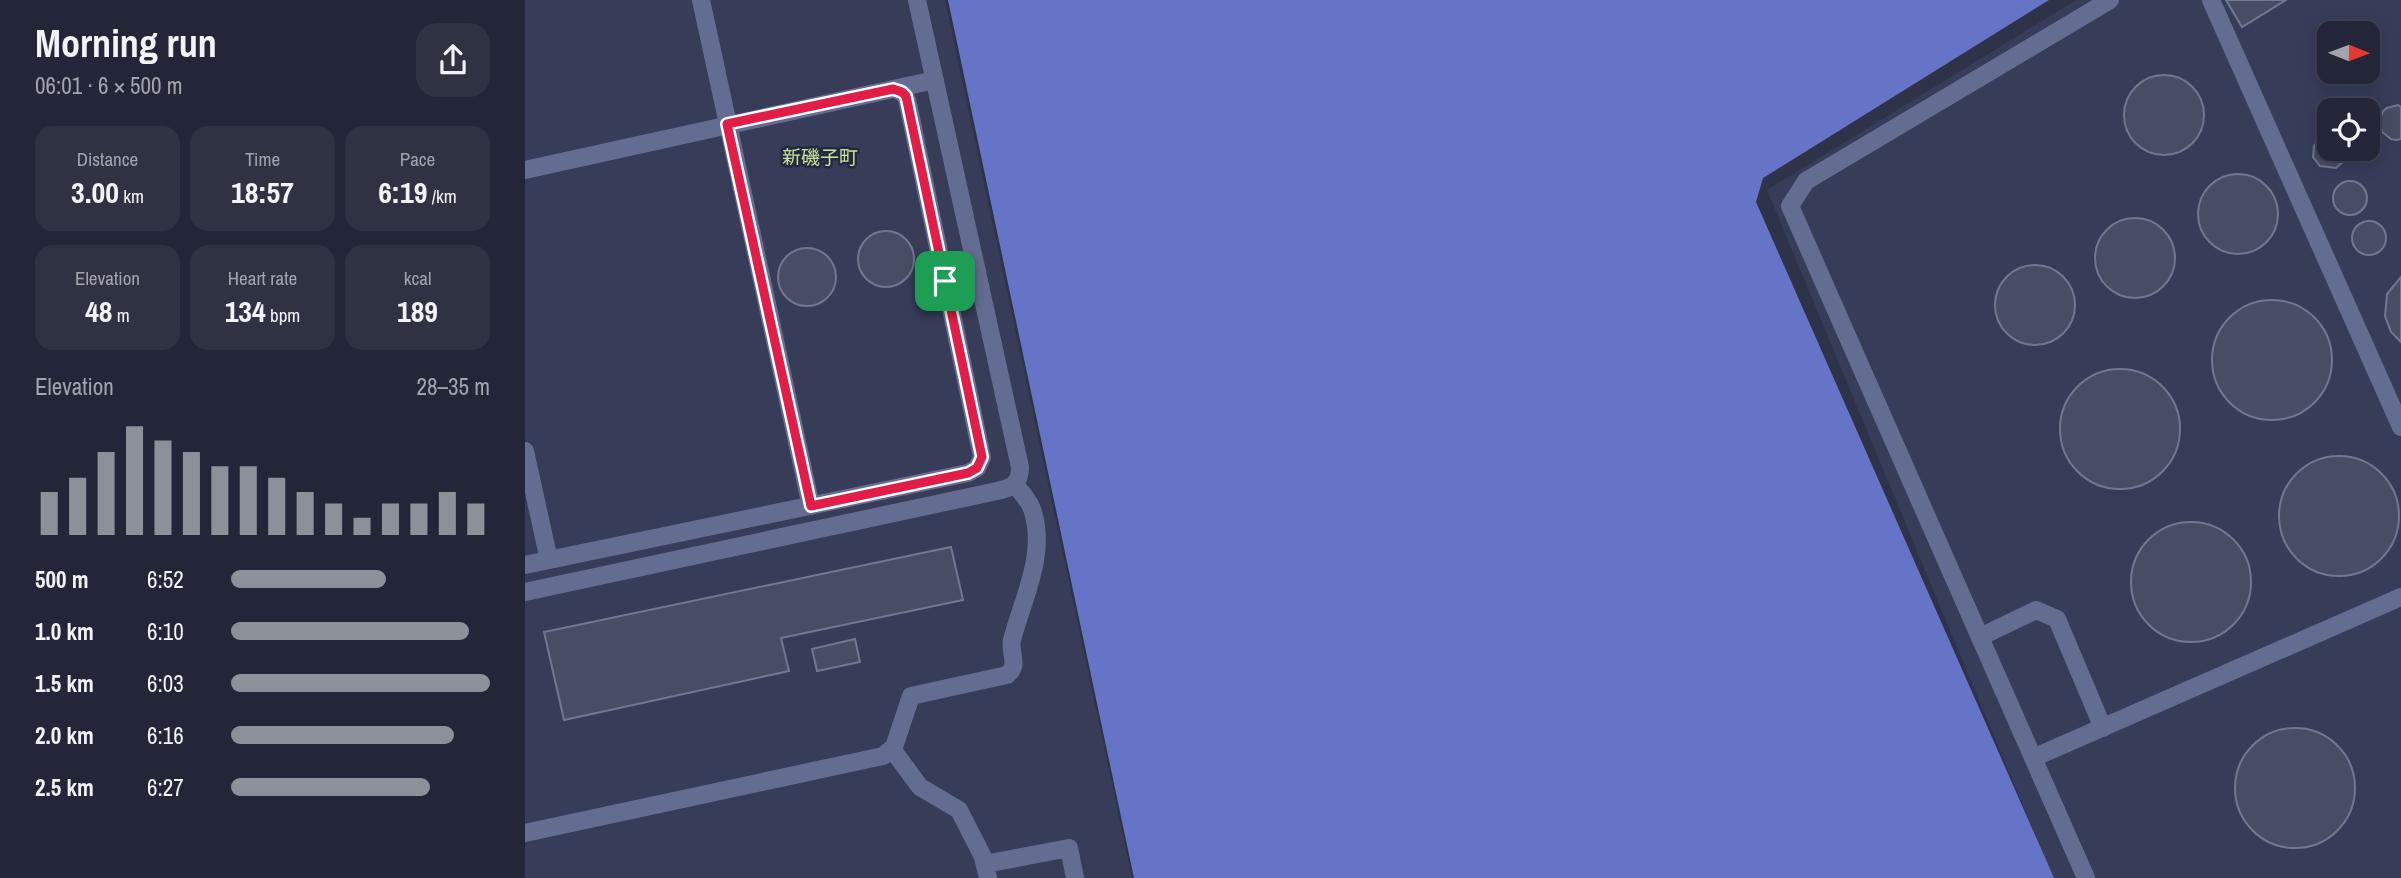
<!DOCTYPE html>
<meta charset="utf-8">
<style>
:root{--surface:#222638;--page:#2e3243;--text:#f1f3f6;--muted:#a2a5ae;--line:#3f4353;--accent:#8c9099}
body{margin:0;font-family:"Archivo Narrow","Noto Sans JP",sans-serif;background:var(--page);color:var(--text);height:100vh;display:flex;flex-direction:column;font-size:26px;white-space:nowrap}
*{box-sizing:border-box;margin:0}
p{font-size:23px;color:var(--muted)}
.icon{flex:none;width:38px;height:38px;fill:none;stroke:currentColor;stroke-width:2;stroke-linecap:round;stroke-linejoin:round}
.map{position:relative;flex:1;overflow:hidden}
.panel{display:flex;flex-direction:column;background:var(--surface);width:525px}
.panel>*{flex:none}
.needle{width:46px;rotate:91deg}
.controls{position:absolute;left:1792px;top:21px;display:grid;gap:14px}
.controls a{display:grid;place-items:center;width:63px;height:63px;border-radius:14px;background:var(--surface);box-shadow:0 4px 18px #0003,0 0 0 2px var(--line);font-size:35px}
.pin{position:absolute;display:grid;place-items:center;width:60px;height:60px;color:#fff;margin:-30px;border-radius:14px;box-shadow:0 4px 10px #0006}
.round{display:grid;place-items:center;flex:none;width:74px;height:74px;border-radius:21px;background:var(--page)}
.summary{display:flex;align-items:center;justify-content:space-between;height:119px;padding:0 35px}
h1{font-size:38px;font-weight:700;line-height:52px}
.stats{display:grid;grid-template-columns:repeat(3,1fr);gap:10px;height:119px;padding:7px 35px}
.stats div{display:grid;align-content:center;border-radius:18px;background:var(--page);text-align:center}
.stats b{font-size:30px;font-weight:700}
.stats small{font-size:19px;font-weight:400}
.stats p{font-size:19px}
.chart{height:196px;padding:14px 35px}
.chart p{display:flex;justify-content:space-between}
.chart svg{width:100%;height:126px;margin-top:7px;stroke:var(--accent);stroke-width:6}
ul{padding:0 35px;list-style:none;font-size:23px}
li{display:grid;grid-template-columns:112px 84px 1fr;align-items:center;height:52px}
li i{height:18px;border-radius:9px;background:var(--accent)}
main{display:flex;flex:1;min-height:0}
.map>svg:first-child{display:block}
.built{fill:#373d59;fill-rule:evenodd}
.water{fill:#6674c7}
.building{fill:#484d65;stroke:#717791;stroke-width:2}
.lines{fill:none;stroke-linecap:round;stroke-linejoin:round}
.minor{stroke:#656c91;stroke-width:18}
.route-casing{stroke:#fff;stroke-width:14}
.route{stroke:#e11d48;stroke-width:9}
.labels{text-anchor:middle;stroke-width:5;stroke-linejoin:round;paint-order:stroke}
.neighbourhood-label{font-size:19px;fill:#c8e39a;stroke:#25293f}
</style>
<main>
<section class="panel">
<div class="summary"><div><h1>Morning run</h1><p>06:01 · 6 × 500 m</p></div><a class="round"><svg class="icon" aria-label="share" viewBox="0 0 24 24"><path d="M12 15V3M7 8l5-5 5 5M5 13v7h14v-7"/></svg></a></div>
<div class="stats">
<div><p>Distance</p><b>3.00<small> km</small></b></div>
<div><p>Time</p><b>18:57</b></div>
<div><p>Pace</p><b>6:19<small> /km</small></b></div>
</div>
<div class="stats">
<div><p>Elevation</p><b>48<small> m</small></b></div>
<div><p>Heart rate</p><b>134<small> bpm</small></b></div>
<div><p>kcal</p><b>189</b></div>
</div>
<div class="chart"><p><span>Elevation</span>28–35 m</p>
<svg viewBox="0 0 160 44" preserveAspectRatio="none"><path d="M5 44V29M15 44V24M25 44V15M35 44V6M45 44V11M55 44V15M65 44V20M75 44V20M85 44V24M95 44V29M105 44V33M115 44V38M125 44V33M135 44V33M145 44V29M155 44V33"/></svg>
</div>
<ul>
<li><b>500 m</b>6:52<i style="width:60%"></i></li>
<li><b>1.0 km</b>6:10<i style="width:92%"></i></li>
<li><b>1.5 km</b>6:03<i style="width:100%"></i></li>
<li><b>2.0 km</b>6:16<i style="width:86%"></i></li>
<li><b>2.5 km</b>6:27<i style="width:77%"></i></li>
</ul>
</section>
<div class="map">
<svg width="1876" height="878" viewBox="0 0 1876 878">
<rect width="100%" height="100%" fill="#2e334a"/>
<path class="built" d="M0,0H420L607,878H0Z
M1551,0H1876V878H1528L1242,190ZM1804,33H1843V72H1804ZM1804,110H1843V149H1804Z"/>
<path class="water" d="M423,0H1524L1238,178L1231,202L1529,878H609Z"/>
<path class="building" d="M1701,0H1761L1717,27Z
M1599 115a40 40 0 1 1 80 0a40 40 0 1 1-80 0Z
M1873,105L1876,107V139L1871,140L1866,139L1857,132L1854,122L1858,111L1862,108Z
M1801,135H1804V149L1822,150L1819,161L1811,168L1795,166L1788,157L1789,146L1796,137Z
M1673 214a40 40 0 1 1 80 0a40 40 0 1 1-80 0Z
M1808 198a17 17 0 1 1 34 0a17 17 0 1 1-34 0Z
M1570 258a40 40 0 1 1 80 0a40 40 0 1 1-80 0Z
M1827 238a17 17 0 1 1 34 0a17 17 0 1 1-34 0Z
M333 259a28 28 0 1 1 56 0a28 28 0 1 1-56 0Z
M253 277a29 29 0 1 1 58 0a29 29 0 1 1-58 0Z
M1470 305a40 40 0 1 1 80 0a40 40 0 1 1-80 0Z
M1876,277V342L1866,332L1860,316L1862,294Z
M1687 360a60 60 0 1 1 120 0a60 60 0 1 1-120 0Z
M1535 429a60 60 0 1 1 120 0a60 60 0 1 1-120 0Z
M1754 516a60 60 0 1 1 120 0a60 60 0 1 1-120 0Z
M1606 582a60 60 0 1 1 120 0a60 60 0 1 1-120 0Z
M426,547L438,600L256,638L264,671L39,720L19,632Z
M330,639L335,662L292,671L287,649Z
M1710 788a60 60 0 1 1 120 0a60 60 0 1 1-120 0Z"/>
<g class="lines">
<path class="minor" d="M176,0L286,506
M1686,0L1876,427
M368,89L410,80
M0,170L368,89C378,92 381,94 383,104L457,457L452,468L443,473L0,565
M0,451L24,560
M0,592L472,491C487,488 495,484 495,467L392,0
M1455,637L1511,610L1532,619L1578,728
M367,749L395,787L434,810L458,857L463,878
M1508,758L1876,597
M0,833L358,756L369,747L386,696L482,675C495,665 484,653 487,640C498,598 521,556 508,512C506,502 496,493 491,485
M460,864L544,848L550,878
M1561,878L1265,206L1281,181L1585,0"/>
</g>
<g class="lines">
<g class="route-casing">
<path id="route" d="M368,89L377,92L381,96L457,457L452,468L443,473L286,506L202,124Z"/>
</g>
<use href="#route" class="route"/>
</g>
<g class="labels">
<g class="neighbourhood-label">
<text x="295" y="164">新磯子町</text>
</g>
</g>
</svg>
<div class="controls">
<a><svg class="needle" viewBox="-14 -14 28 28"><path d="M0-13l5 13h-10z" fill="#e53935"/><path d="M0 13l5-13h-10z" fill="#a2a5ae"/></svg></a>
<a><svg class="icon" aria-label="locate" viewBox="0 0 24 24"><circle cx="12" cy="12" r="6"/><path d="M12 2v4M12 18v4M2 12h4M18 12h4"/></svg></a>
</div>
<div class="pin" style="left:420px;top:281px;background:#1e9e55"><svg class="icon" aria-label="arrive" viewBox="0 0 24 24"><path d="M6 21V4h12l-3 4 3 4H6"/></svg></div>
</div>
</main>
